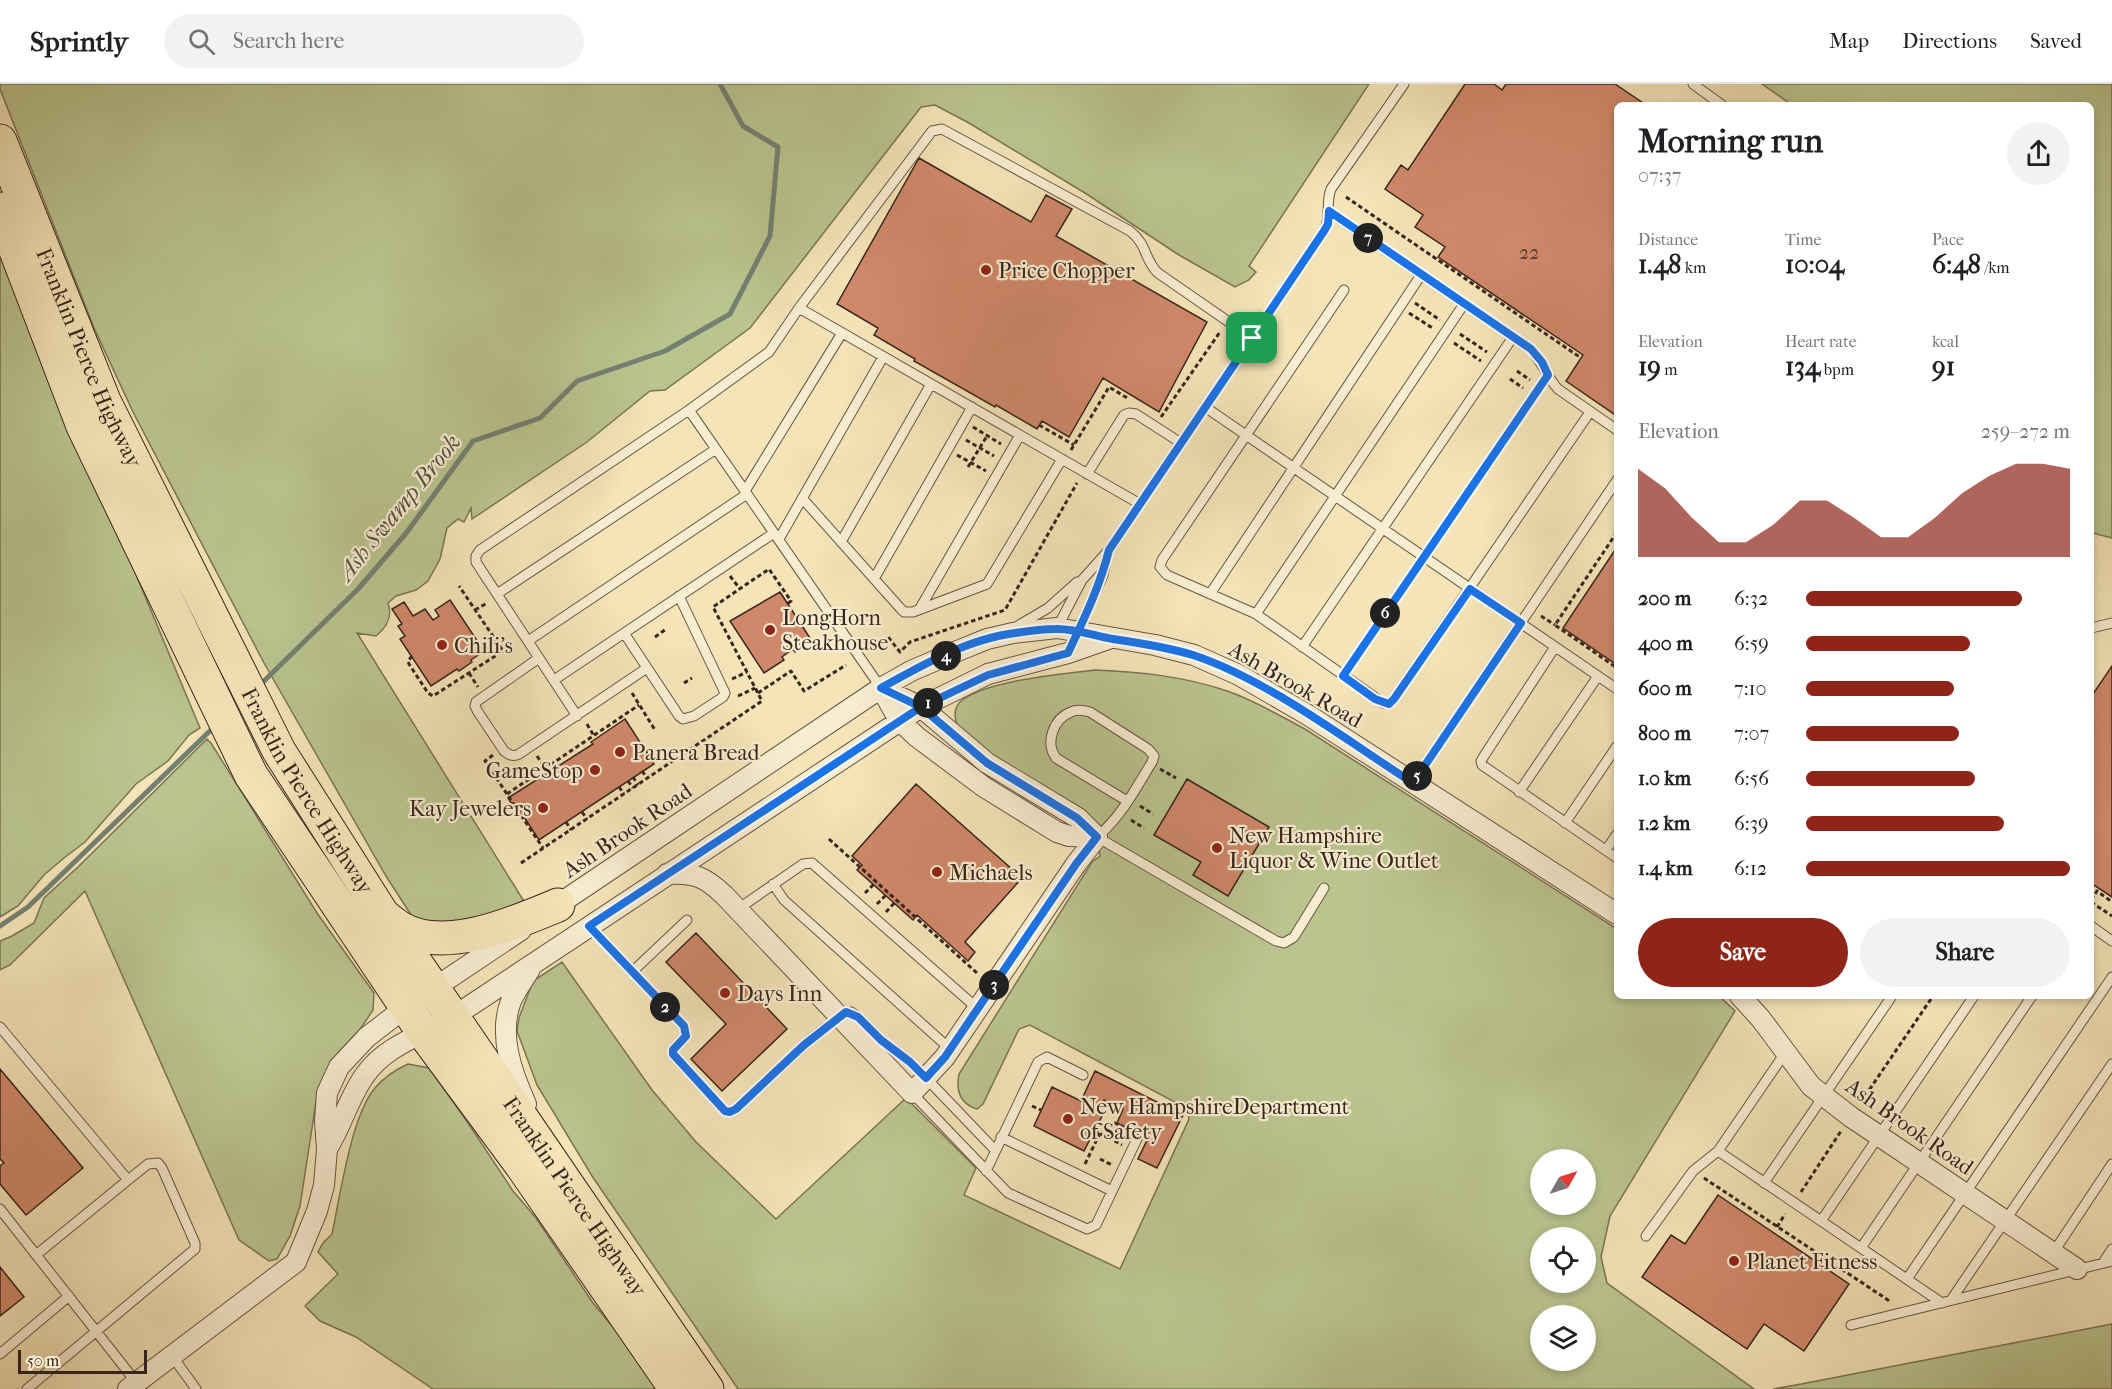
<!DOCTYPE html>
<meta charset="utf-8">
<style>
:root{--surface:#fff;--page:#f2f2f2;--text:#202124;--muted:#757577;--line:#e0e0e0;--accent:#8f2418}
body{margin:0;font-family:"IM FELL French Canon",serif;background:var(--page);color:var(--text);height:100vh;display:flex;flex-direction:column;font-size:22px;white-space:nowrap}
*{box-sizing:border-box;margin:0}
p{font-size:20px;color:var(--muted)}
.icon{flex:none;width:33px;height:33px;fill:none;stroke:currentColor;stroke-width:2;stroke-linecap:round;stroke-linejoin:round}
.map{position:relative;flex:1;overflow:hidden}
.details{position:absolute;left:1614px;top:18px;width:480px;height:897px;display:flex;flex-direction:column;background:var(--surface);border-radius:9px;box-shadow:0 3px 9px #0003}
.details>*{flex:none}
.needle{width:39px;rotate:51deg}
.buttons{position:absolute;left:1530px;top:1065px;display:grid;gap:12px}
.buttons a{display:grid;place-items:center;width:66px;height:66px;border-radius:50%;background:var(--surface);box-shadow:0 3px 9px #0003;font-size:30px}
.scale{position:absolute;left:18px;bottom:15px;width:129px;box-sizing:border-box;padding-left:6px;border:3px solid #39251b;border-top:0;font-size:16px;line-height:21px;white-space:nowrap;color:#39251b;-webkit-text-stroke:4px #f8edd1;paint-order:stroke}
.pin{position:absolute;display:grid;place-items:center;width:51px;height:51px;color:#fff;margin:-26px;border-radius:12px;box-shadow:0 3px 9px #0006}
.km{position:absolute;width:30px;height:30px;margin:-15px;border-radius:50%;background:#222;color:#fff;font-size:16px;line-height:30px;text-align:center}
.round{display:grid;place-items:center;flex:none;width:63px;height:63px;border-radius:32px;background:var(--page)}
.head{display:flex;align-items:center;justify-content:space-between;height:102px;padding:0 24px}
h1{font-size:33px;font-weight:800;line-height:45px}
.metrics{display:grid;grid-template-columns:repeat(3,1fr);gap:9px;height:102px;padding:6px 24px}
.metrics div{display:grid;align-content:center}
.metrics b{font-size:26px;font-weight:800}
.metrics small{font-size:16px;font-weight:400}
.metrics p{font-size:16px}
.chart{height:168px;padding:12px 24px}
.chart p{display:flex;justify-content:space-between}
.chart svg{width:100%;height:108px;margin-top:6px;fill:var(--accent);opacity:.7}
.primary-button{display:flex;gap:12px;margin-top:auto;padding:12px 24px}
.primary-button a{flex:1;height:69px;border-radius:36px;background:var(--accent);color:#fff;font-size:24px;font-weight:800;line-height:69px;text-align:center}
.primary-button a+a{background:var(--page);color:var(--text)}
ul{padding:0 24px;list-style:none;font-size:20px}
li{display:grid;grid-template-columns:96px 72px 1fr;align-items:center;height:45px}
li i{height:15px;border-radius:8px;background:var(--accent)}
header{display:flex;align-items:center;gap:36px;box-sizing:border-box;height:84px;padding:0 30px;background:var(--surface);border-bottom:2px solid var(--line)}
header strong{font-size:28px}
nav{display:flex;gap:33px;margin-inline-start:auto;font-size:21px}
.search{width:420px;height:54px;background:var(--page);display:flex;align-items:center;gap:15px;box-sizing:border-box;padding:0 21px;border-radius:33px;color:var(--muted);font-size:22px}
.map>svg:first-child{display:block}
.green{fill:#bac48f;stroke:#7a7455;stroke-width:1.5;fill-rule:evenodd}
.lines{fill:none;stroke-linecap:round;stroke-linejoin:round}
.stream{stroke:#748171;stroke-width:5}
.building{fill:#cf886a;stroke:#39251b;stroke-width:1.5}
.lane-casing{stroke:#685542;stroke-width:11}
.street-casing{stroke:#685542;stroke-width:22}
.highway-casing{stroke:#39251b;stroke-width:35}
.path{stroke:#39251b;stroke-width:3;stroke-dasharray:4.5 3;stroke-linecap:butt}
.lane{stroke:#f8edd1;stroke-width:9}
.street{stroke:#f8edd1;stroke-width:20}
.highway{stroke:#f4e4b8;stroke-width:33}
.route-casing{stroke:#fff;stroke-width:12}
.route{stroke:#1a73e8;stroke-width:8}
.poi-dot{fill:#8f2418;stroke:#f8edd1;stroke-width:2}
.labels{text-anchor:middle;stroke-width:4.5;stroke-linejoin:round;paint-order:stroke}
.number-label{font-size:20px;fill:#5e3e2f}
.poi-label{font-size:22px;fill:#39251b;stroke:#f8edd1;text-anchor:start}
.street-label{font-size:22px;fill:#39251b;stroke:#f8edd1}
.water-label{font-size:24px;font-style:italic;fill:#575346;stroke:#f8edd1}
</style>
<header>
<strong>Sprintly</strong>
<div class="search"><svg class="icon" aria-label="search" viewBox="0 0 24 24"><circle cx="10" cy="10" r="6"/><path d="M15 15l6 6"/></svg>Search here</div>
<nav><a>Map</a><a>Directions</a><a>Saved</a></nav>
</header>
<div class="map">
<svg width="2112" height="1305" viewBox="0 0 2112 1305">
<rect width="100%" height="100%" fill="#f4e4b8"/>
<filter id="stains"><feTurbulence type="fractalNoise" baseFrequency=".00333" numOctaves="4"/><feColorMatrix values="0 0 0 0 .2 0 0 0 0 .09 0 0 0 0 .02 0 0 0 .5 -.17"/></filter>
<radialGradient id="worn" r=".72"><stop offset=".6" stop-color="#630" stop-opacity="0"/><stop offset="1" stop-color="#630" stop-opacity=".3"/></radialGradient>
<path class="green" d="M0,0H1369L1249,182L1256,188L1249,196L1235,203L1179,171L1085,109L969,39L935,21L921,23L750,244L665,306L650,307L587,358L472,435L471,424L464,438L458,435L447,444L440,475L428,497L416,506L396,512L388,519C393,533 387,543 376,552L357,549L525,819L484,837L436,844L415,837L386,792L264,579L133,328L94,244L0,5Z
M1762,0H2112V454L2093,449L2091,452V21H1792Z
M0,165L200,644L189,651L168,677L136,700L85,758L64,774L44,791L18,822L0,833Z
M1095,586C1140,588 1183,592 1227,607C1254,616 1280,632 1305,645L1617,845V912H1719L1735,927L1610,1132L1601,1173L1607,1199L1754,1305H738L592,1092L537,1001L517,947L519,934L533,897L562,878L652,1006L696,1058L776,1135L906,1014L976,1084L964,1111L1120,1185L1189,1035L1188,1025L1030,941L1019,945L983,1020L977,1025C960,1020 956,1006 959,990L1092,778L1100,772L1097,753L958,645C956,637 953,630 957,622C970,598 1068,589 1095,586ZM1540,1076H1586V1120H1540ZM1540,1154H1586V1198H1540ZM1540,1232H1586V1276H1540Z
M207,655L211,659L317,829L374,909L373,926L361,944L331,977L318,1005L300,1122L290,1152L277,1175L269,1177L239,1156L85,807L10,881L0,886V857L12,852L34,839L44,814L78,783Z
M408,980L429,984L466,1036L513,1107L536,1134L593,1219L617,1248L657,1305H433L356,1253L320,1237L305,1222L338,1190L318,1168L323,1159L332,1150C340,1113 351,1032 375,1004C384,993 395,986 408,980Z
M2112,1240V1305H1773L1796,1301Z"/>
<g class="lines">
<path class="stream" d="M259,602L359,504L407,448L473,357L540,334L577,297L665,267L730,230L770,152L778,63L743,42L720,0
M0,842L28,823L216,641"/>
</g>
<path class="building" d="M1465,0H1494L1502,6L1506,0H1615L1646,21H1617V332L1566,297L1583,271L1438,173L1445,163L1415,143L1423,131L1385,105L1401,81L1408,86Z
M919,74L1031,138L1046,111L1072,125L1056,152L1207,238L1159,328L1103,294L1069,353L1042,337L1037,345L996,321L995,323L914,277L915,275L874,251L878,244L837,220Z
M1617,463V581L1563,544Z
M780,508L810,554L799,561L801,564L795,568L793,565L782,573L784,576L764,589L730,537Z
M450,516L484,567L471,576L472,578L459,587L457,585L431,602L400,555L405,552L398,542L402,540L392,525L404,518L413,532L425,525L433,536L439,532L435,526Z
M2112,582V813L2091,799V613Z
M625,635L654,680L539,756L522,730L519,731L508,714L593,660L591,658Z
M1187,695L1269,743L1228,812L1193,791L1201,778L1154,751Z
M916,700L1022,794L965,858L975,868L968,877L917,831L913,836L857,786L862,781L852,772Z
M696,849L787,945L722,1007L691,975L726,940L666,878Z
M0,985L83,1084L26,1131L0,1100V1082L4,1079L0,1075Z
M1095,987L1183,1031L1157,1084L1138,1075L1148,1054L1117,1039L1123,1025L1104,1016L1098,1030L1102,1032L1084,1067L1034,1042L1052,1003L1081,1017Z
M1718,1111L1849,1200L1804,1267L1764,1240L1747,1265L1642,1193L1671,1151L1685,1160Z
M0,1183L24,1213L0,1232Z"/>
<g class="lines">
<g class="lane-casing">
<path id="lane" d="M1693,0L1722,21
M1328,127L1531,265C1541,277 1547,293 1558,305L1617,346
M1344,206L1162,476L1160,483L1167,491L1256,530L1383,619L1389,620L1393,616L1590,328
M799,224L1140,420
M1205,323L1617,605
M689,326L881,604
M1087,390L1124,331L1129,329L1136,330L1181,359
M745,407L842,249
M802,414L901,525L904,528H913L987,500L1062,375
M779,455L883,273
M841,458L931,300
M874,495L972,323
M497,510L716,365
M1210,510L1421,191
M919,526L1020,351
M1256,530L1464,220
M1016,543L1048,524L1077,498
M1057,544L1082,496L1109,466L1324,147C1332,133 1325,120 1331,105L1404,0
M2091,544L2112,539
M1078,548L1103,491L1108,468
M624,549L679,632L683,635L694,632L723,613L725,609L679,512
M528,557L747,410
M1302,563L1513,253
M1555,563L1484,672L1481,677L1482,681L1617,774
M539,574L476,618L475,622L478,628L504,667C509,671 513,673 519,670L647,584
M1343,592L1548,291
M554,596L774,449
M577,632L476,478V472L480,466L689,326L769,268L799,224L932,47L942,45L1130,147C1148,161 1144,176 1158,189L1252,254
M1413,699L1617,396
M1519,708L1598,592
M1127,717L1056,674C1045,659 1053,635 1071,628C1077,625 1083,626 1090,628L1148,665L1154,672L1152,678C1136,704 1121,733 1097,753L1276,857L1284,859L1294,853L1324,804
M1565,739L1617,662
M1606,766L1617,750
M773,800L784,816L950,965
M738,825L803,780L812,779L978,925
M589,842L684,942L686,952L673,966V970L725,1027L730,1028L736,1025L813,953L843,930L851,928L858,933L881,956L910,978L926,994L995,1066
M2091,842L2112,857
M632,888L687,836
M0,943L128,1096L36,1171
M912,1009L1008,1109L1087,1145L1096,1141L1137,1055
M1001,1053L1112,1107
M1718,1067L1942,1219
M986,1087L1038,978L1047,973L1083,991
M1764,1099L1892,912
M0,1125L136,1298
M1821,1137L1974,912
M1646,1152L1693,1087L1718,1067L1785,969
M1861,1164L2032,912
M2053,1169L2112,1080
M2103,1179L2112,1165
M1907,1195L2112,893
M1951,1216L2112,980
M1851,1241L2112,1177
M0,1270L69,1212
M172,1272L196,1305
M27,1305L195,1165V1159L162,1084L158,1079L148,1080L128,1096"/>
</g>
<g class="street-casing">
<path id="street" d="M881,604L899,636L917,653L984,703L1057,748L1069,752L1097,753
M881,604L921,623L987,679L1078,734L1097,753
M667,790C694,788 705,793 724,811L912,1009L945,973L1076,780L1097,753
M550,826L881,604L911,587L955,568L987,555L1013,549L1057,544L1155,561L1194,571L1239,591L1308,631L1617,830
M1740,912L1761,935L1811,1002L1851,1033L2077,1185
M526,1020C512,989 498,951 511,917C516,906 524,895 530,885
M327,1065C342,1041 349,1013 365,991C386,961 423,951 453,933L921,623L988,590L1068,569L1108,555
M128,1305L296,1178L317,1127L324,1101L327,1065L325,1037L327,1009L339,983L367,953L406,923L521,846"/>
</g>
<g class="highway-casing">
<g id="highway">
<path id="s1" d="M0,57L104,317L279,667L383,831L707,1305"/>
<path d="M0,125L83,342L251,691L423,948L522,1082L676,1305"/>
<path d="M384,832C389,836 394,840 400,844C444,870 515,839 558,821"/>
</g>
</g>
<path class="path" d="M1346,113L1581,274
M1415,219L1440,236
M1409,229L1434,245
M1460,250L1487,268
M1454,259L1481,277
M1517,287L1530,296
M1510,295L1523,304
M1161,333L1220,248
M1039,341L1074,361
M973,343L1001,360
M966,356L994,372
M1071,366L1109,303L1129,315
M957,371L986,387
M968,383L987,352
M1617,448L1555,541L1617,584
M730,492L740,505
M475,526L487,519
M1541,532L1555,541
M655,553L666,545
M870,566L888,553L900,568L910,558L1005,526L1077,399
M412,572L408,577L409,580L428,609L433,612L503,567L459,502
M469,589L478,603
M732,595L747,588
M684,599L692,594
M632,609L655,646
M758,609L791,587L804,607L846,581
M738,612L755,604
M587,640L594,652
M493,671L485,677L543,764
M537,672L545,684
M1160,685L1176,694
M642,687L647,694
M633,693L638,701
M628,697L633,704
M619,703L624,710
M507,710L639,621
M1140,722L1153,730
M582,728L587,735
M1131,736L1144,744
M566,738L571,746
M829,755L977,889
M521,779L762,617L713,523L769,485L791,517L787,520
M865,809L876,798
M2091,816L2097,807L2112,818
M2091,818L2112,832
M877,820L888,809
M886,828L897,816
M1861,1018L1933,912
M1032,1022L1041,1026
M1094,1047L1108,1053L1115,1039L1129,1046
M1108,1053L1122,1061
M1100,1075L1112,1081
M1085,1080L1100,1049
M1704,1094L1891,1218
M1801,1108L1841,1047
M1777,1143L1785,1130"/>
<use href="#lane" class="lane"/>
<use href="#street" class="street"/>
<use href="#highway" class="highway"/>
</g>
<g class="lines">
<g class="route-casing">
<path id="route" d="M1252,254L1109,466C1100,502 1084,535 1068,569L988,591L921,623L589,842L684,942L686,952L673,966V970L725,1027L730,1028L736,1025L804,961L846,928L858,933L881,956L910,978L926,994L945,973L1076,780L1097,753L1077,734L987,679L921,623L881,604C922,581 968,555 1015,549C1028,547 1042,545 1055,545C1074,544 1095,552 1113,555C1140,559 1167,563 1193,571C1268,596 1346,656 1413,699L1521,539L1470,505L1394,615L1389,620L1375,615L1343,592L1548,291L1542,278L1531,265L1329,127L1328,140L1324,147L1252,254"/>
</g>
<use href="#route" class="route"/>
</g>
<g class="poi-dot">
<circle cx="986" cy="186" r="6"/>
<circle cx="770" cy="546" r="6"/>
<circle cx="442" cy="561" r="6"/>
<circle cx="620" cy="668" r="6"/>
<circle cx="595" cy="686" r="6"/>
<circle cx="543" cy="724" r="6"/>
<circle cx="1217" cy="764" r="6"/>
<circle cx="937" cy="788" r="6"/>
<circle cx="725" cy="909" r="6"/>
<circle cx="1068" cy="1035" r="6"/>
<circle cx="1734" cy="1177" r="6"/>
</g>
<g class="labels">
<g class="number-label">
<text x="1529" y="175">22</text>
</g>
<g class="poi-label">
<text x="998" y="194">Price Chopper</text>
<text x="782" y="541">LongHorn<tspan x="782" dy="25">Steakhouse</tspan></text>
<text x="454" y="569">Chili's</text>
<text x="632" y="676">Panera Bread</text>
<text x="583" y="694" text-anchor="end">GameStop</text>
<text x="531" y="732" text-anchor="end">Kay Jewelers</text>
<text x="1229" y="759">New Hampshire<tspan x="1229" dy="25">Liquor &amp; Wine Outlet</tspan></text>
<text x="949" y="796">Michaels</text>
<text x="737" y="917">Days Inn</text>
<text x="1080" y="1030">New HampshireDepartment<tspan x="1080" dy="25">of Safety</tspan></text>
<text x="1746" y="1185">Planet Fitness</text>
</g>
<g class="street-label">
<text dy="8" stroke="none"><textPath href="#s1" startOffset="234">Franklin Pierce Highway</textPath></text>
<text transform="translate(1296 600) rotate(30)" y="8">Ash Brook Road</text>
<text dy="8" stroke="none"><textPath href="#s1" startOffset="720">Franklin Pierce Highway</textPath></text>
<text transform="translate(627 746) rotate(-34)" y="8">Ash Brook Road</text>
<text transform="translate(1910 1042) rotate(35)" y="8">Ash Brook Road</text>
<text dy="8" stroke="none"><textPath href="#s1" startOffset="1206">Franklin Pierce Highway</textPath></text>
</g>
<g class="water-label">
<text transform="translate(399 423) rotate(-51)" y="8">Ash Swamp Brook</text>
</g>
</g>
<rect width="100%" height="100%" filter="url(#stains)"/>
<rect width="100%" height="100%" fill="url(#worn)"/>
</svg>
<div class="buttons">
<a><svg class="needle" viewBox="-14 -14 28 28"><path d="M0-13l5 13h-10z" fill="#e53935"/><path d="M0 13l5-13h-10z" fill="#757577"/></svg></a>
<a><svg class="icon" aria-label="locate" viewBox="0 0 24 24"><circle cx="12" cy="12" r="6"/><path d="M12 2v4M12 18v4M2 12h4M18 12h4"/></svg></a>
<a><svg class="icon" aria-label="layers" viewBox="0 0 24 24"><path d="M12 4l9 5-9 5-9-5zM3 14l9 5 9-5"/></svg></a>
</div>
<div class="scale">50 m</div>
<div class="pin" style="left:1252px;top:254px;background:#1e9e55"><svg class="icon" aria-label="arrive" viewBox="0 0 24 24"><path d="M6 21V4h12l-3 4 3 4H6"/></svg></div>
<b class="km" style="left:928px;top:619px">1</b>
<b class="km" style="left:665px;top:923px">2</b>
<b class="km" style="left:994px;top:901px">3</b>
<b class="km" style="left:946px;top:572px">4</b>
<b class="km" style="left:1417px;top:692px">5</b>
<b class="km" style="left:1385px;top:529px">6</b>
<b class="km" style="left:1368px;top:154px">7</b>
<section class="details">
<div class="head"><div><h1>Morning run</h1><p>07:37</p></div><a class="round"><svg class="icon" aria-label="share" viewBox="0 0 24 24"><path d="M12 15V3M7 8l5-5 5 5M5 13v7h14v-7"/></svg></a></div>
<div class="metrics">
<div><p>Distance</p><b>1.48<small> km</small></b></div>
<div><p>Time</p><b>10:04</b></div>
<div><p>Pace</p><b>6:48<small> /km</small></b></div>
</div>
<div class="metrics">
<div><p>Elevation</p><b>19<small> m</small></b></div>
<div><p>Heart rate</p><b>134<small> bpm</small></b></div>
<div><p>kcal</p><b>91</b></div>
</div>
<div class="chart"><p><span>Elevation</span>259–272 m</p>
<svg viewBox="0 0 160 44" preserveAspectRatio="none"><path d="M0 44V8L10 16L20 28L30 38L40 38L50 31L60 21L70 21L80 28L90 36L100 36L110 28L120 18L130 11L140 6L150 6L160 8V44z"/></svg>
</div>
<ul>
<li><b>200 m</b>6:32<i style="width:82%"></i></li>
<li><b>400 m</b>6:59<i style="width:62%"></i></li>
<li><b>600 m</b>7:10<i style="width:56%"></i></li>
<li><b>800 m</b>7:07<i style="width:58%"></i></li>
<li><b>1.0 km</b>6:56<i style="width:64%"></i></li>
<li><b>1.2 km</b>6:39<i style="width:75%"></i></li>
<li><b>1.4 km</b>6:12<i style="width:100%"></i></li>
</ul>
<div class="primary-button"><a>Save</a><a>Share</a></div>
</section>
</div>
